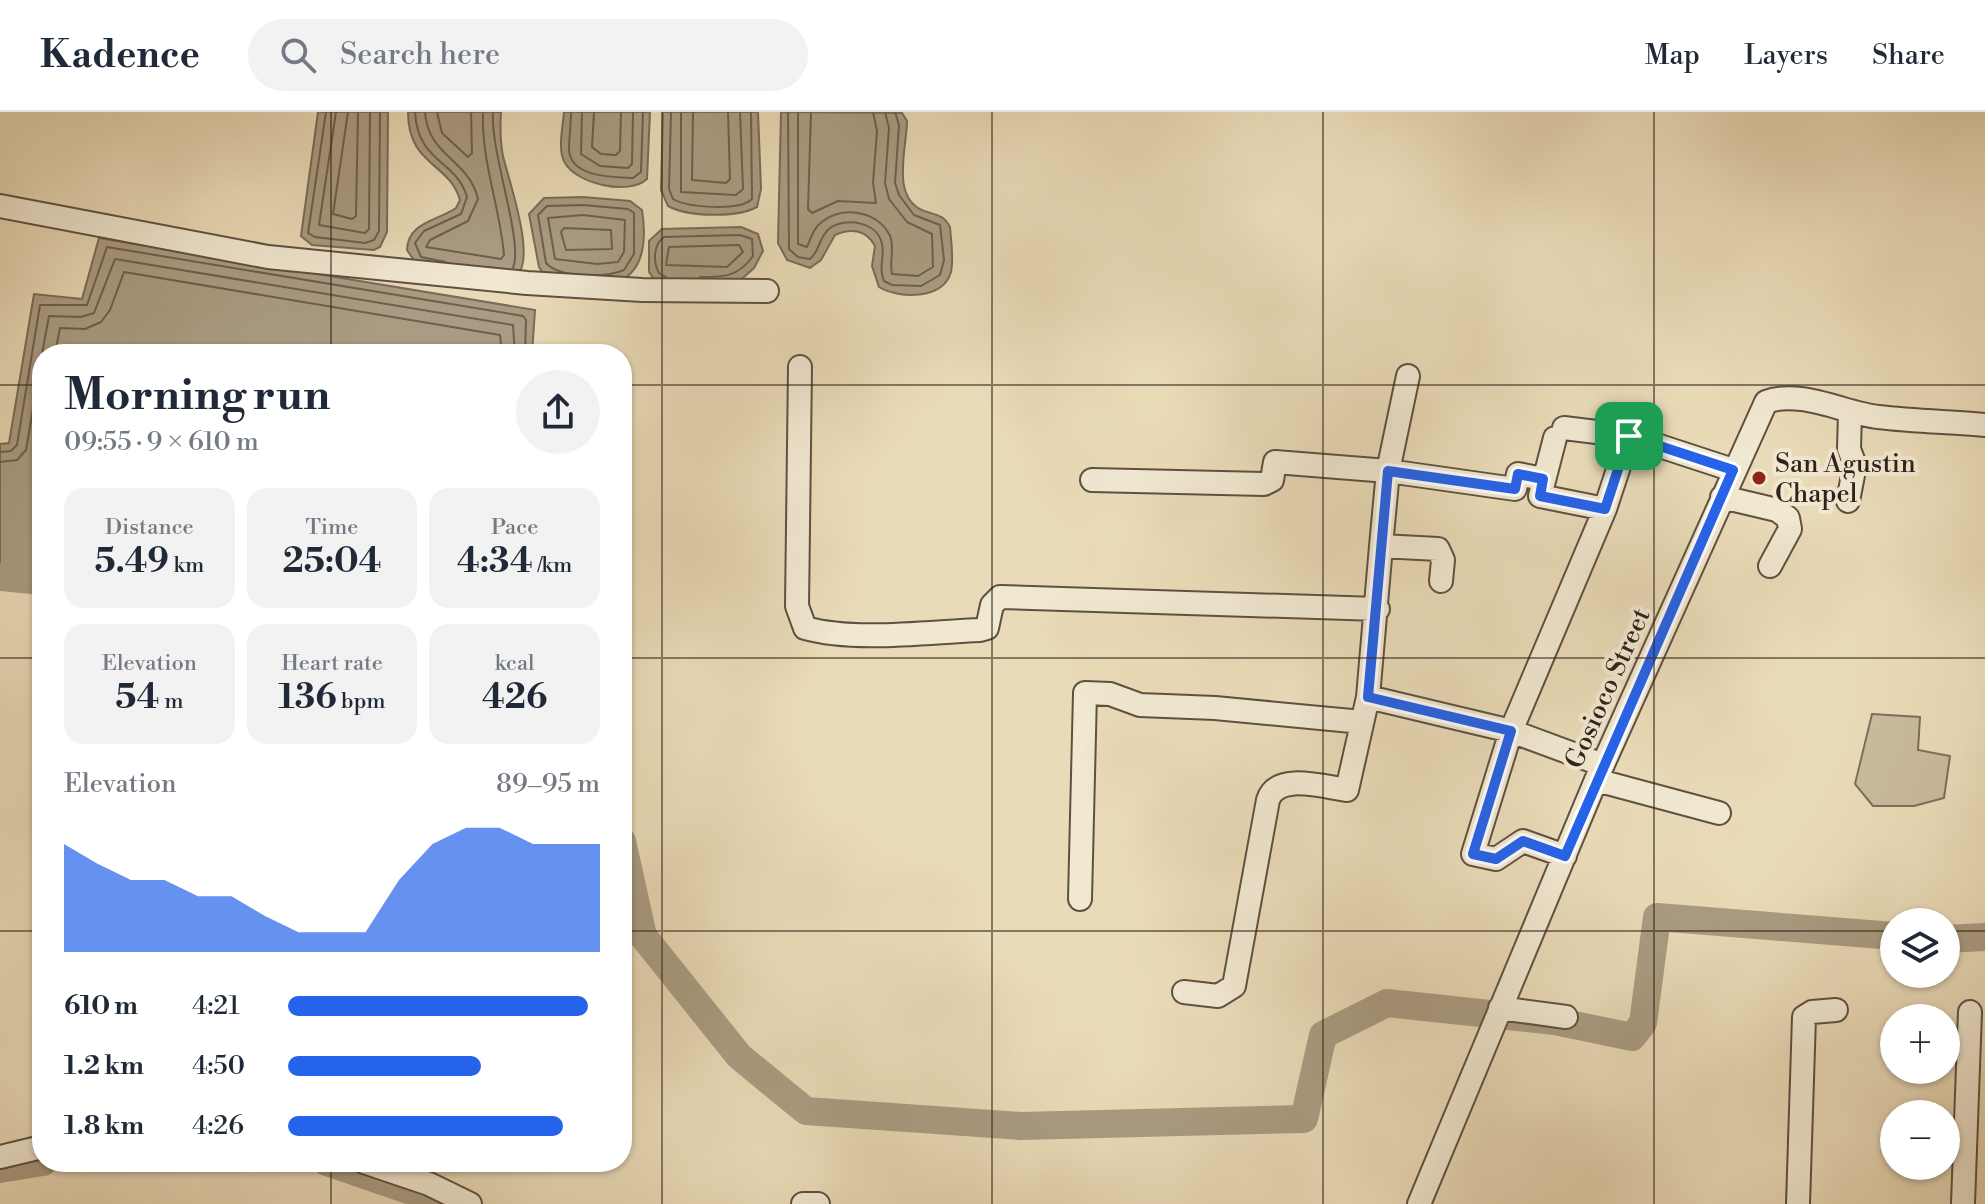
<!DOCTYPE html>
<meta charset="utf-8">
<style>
:root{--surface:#fff;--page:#f2f2f3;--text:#1f2937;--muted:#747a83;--line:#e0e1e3;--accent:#2563eb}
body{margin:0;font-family:"Libre Bodoni",serif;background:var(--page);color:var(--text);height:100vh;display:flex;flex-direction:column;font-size:30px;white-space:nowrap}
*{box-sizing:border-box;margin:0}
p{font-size:26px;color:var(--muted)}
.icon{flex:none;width:44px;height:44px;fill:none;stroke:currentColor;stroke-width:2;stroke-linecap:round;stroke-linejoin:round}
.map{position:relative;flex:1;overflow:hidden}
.details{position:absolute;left:32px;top:232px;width:600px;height:828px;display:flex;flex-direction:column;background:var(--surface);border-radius:32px;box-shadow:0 2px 6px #0004}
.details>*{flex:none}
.buttons{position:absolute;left:1880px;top:796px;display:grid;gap:16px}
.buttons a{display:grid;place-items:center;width:80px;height:80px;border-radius:50%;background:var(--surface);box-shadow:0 2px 6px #0004;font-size:40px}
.pin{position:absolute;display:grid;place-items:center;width:68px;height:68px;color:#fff;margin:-34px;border-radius:16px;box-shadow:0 4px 12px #0006}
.round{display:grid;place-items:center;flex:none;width:84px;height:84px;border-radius:42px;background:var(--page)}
.overview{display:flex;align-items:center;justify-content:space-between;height:136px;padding:0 32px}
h1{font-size:44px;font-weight:700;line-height:60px}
.stats{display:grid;grid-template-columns:repeat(3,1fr);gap:12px;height:136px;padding:8px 32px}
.stats div{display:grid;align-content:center;border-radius:20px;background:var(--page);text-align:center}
.stats b{font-size:34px;font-weight:700}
.stats small{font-size:22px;font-weight:400}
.stats p{font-size:22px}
.chart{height:224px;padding:16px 32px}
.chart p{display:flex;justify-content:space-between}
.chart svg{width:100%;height:144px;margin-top:8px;fill:var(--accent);opacity:.7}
ul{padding:0 32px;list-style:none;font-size:26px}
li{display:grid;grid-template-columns:128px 96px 1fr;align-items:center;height:60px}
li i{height:20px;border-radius:10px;background:var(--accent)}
header{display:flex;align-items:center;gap:48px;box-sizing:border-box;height:112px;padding:0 40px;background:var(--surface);border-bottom:2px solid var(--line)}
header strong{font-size:38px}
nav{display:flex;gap:44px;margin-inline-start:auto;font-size:28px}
.search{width:560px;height:72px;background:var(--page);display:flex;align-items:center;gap:20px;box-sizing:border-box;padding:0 28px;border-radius:44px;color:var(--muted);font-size:30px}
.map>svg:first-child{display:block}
.green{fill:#cabc9d;stroke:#7c705c;stroke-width:2}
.water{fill:#aa9c82;stroke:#796c58;stroke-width:2}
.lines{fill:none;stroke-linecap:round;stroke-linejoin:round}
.shore{stroke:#6c604e;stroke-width:2}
.river{stroke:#aa9c82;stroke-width:28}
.minor-casing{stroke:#5e5142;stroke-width:26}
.minor{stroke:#f1e8d1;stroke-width:22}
.route-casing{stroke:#fff;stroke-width:16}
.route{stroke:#2563eb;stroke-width:10}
.grid{fill:none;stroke:#2f231a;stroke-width:2;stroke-opacity:0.55}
.poi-dot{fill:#8f2418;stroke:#f1e8d1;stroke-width:3}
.labels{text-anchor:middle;stroke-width:8;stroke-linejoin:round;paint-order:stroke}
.poi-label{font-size:26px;fill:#2f231a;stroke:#f1e8d1;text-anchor:start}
.street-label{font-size:26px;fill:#2f231a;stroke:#f1e8d1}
</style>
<header>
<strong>Kadence</strong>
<div class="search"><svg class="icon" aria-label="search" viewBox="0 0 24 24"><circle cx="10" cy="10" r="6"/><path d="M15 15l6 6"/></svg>Search here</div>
<nav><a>Map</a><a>Layers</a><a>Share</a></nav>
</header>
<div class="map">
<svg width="1985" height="1092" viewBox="0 0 1985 1092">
<rect width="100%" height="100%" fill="#eadbb8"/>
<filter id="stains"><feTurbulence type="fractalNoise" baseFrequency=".0025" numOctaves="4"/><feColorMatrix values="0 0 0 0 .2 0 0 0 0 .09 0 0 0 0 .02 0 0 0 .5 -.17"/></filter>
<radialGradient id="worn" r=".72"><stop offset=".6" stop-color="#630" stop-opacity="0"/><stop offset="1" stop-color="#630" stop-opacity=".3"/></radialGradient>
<path class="green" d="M1872,602L1920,605L1918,638L1950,644L1944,686L1914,694H1873L1855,672Z"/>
<path class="water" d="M318,0H388L387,120L380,135L374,138L312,133L301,124Z
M408,0H501C500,15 500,29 503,44C509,69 534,140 519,161L417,153L407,138C408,110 437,109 456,96L460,88C449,50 408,54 408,0Z
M564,0H650L647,67C629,84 577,72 565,51C557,38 563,15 564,0Z
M663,0H758L761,77L757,95C737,106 688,105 668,94L661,78Z
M781,0L902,1L907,9C907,36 890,86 924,99C936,103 944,103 950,115C951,129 954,146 951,160C943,188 899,187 879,175L872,154L875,134C866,117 850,116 835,123L821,148L810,156L787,148L778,131Z
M583,85L630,89L642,98C646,123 646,158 619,169L543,161L539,155L529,102L544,86Z
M741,115L758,122L763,139L754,156L737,171H657L649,160V129L662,117Z
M99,126L535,198L532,242H42V464L0,460V332L9,331L34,182L82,187Z"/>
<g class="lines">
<path class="shore" d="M326,0L308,121L315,125L365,131L374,128L379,119L380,0
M336,0L319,113L365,121L369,117L370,0
M348,0L333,102L352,107L356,104L358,0
M415,0C418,52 456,47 467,85L461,102L424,119L415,131L421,145L446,150
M425,0C428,45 469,47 478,87L468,109L430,128L426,135L501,147L504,143C500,95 481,49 483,0
M437,0L442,21L468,45L472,41L471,0
M493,0C490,40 524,130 513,156
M571,0C571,13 569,26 569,38C571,66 614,65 633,66L641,60L643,0
M582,0L581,42L600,54L628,56L632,52L633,0
M594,0L592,35L601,42L616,43L620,39L621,0
M671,0L669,77L673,87C689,96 740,99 752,87L751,0
M681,0V80L736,83L743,77L740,0
M693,0L692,68L726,71L730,67L728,0
M788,0L789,137L798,145L810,147C820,139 819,124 830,116C846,105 878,110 882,132C885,145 878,156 884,169L892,173L921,174L940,163L944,148L940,113L914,103L899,83L895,71L899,13L895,0
M798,0V132L807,135C811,125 814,115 823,109C844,93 879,100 890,124C895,136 889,149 892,162L918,164L933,155L932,122L907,110L889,87L885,71L889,16L885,0
M811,0L808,97L812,101L838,89L876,91L873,71L877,19L873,0
M583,93L628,97L634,101V142L624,158C606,166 559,166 546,151L538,103L547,94Z
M583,103L625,108L624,140L618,150L597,152L555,147L548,106Z
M564,116L611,118L612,137L566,138L561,120Z
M739,133L743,140L727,155L666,153L669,135Z
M666,165L659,161C653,150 653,133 664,125L740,123L752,127L753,144C738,165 724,165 700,165
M42,242L49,204L81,205L94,201L115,147L513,213L515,242
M55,242L60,216L85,217L101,210L110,198L124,160L500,223L502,242
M0,340L11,339L17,333L40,193H87L107,135L523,204L526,208L525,242
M0,350L17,348L26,338L42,244"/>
<path class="river" d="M0,465L42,469
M622,729L643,824L739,944L806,999L1021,1014L1304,1007L1323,923L1387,891L1555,909L1632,925L1643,911L1657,805L1894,824
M1946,827L1985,825
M327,1050L449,1092
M0,1057L43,1050"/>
<g class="minor-casing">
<path id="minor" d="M0,94L268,145L527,171L642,178L767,179
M800,255L797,494L805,516C855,530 928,520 980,518L987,516L992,493L1000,485L1378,497
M1408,264L1388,359L1515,377L1518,362L1543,367
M1564,316L1629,324
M1555,326L1540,384L1605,397
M1092,368L1264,372L1272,368L1275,350L1388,359L1381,434L1438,437L1443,448L1441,469
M1722,385L1777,398L1788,406L1790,417L1770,454
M1848,389L1855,353L1849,337L1850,300
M1368,585L1511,619L1603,653
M1596,668L1719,701
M1565,744L1523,729L1496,747L1473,742L1511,619L1605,397L1629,324L1733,358
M1080,787L1085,581L1110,582L1140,593L1215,596L1362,610
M1184,880L1218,884L1234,874L1268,688C1277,660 1324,675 1347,678L1368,585L1381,434
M1500,896L1566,905
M0,1045L42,1035
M364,1050L429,1072L470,1092
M803,1092H818
M1419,1092L1596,668L1766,290C1800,277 1844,301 1878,305C1913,309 1949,310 1985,313
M1798,1092L1804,905L1812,900L1836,898
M1963,1092L1970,900"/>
</g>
<use href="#minor" class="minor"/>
</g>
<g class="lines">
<g class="route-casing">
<path id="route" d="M1629,324L1733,358L1565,744L1523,729L1496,747L1473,742L1511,619L1368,585L1388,359L1515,377L1518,362L1543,367L1540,384L1605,397Z"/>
</g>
<use href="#route" class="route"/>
</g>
<path class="grid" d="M331,0V242M662,0V1092M992,0V1092M1323,0V1092M1654,0V1092M0,273H42M622,273H1985M0,546H42M622,546H1985M0,819H42M622,819H1894M1946,819H1985M331,1050V1092"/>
<circle class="poi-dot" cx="1759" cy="366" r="8"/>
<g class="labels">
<g class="poi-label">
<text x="1775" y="360">San Agustin<tspan x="1775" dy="30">Chapel</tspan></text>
</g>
<g class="street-label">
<text transform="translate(1607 576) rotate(-66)" y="9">Gosioco Street</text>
</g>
</g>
<rect width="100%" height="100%" filter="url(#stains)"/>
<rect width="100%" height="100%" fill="url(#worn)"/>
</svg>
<div class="buttons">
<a><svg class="icon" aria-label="layers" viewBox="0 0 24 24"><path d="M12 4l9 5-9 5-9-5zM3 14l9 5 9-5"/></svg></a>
<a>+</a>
<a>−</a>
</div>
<div class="pin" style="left:1629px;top:324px;background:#1e9e55"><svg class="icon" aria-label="arrive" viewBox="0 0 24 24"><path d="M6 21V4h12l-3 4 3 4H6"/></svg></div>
<section class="details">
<div class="overview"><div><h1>Morning run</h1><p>09:55 · 9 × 610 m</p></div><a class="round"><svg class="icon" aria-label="share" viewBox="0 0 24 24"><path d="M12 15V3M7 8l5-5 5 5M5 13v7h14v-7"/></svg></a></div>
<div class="stats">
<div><p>Distance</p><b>5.49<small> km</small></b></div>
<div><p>Time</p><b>25:04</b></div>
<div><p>Pace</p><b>4:34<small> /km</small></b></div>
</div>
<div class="stats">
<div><p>Elevation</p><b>54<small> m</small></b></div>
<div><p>Heart rate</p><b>136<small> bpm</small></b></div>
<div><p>kcal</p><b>426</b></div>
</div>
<div class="chart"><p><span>Elevation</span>89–95 m</p>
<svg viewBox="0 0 160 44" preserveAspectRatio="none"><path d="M0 44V11L10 17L20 22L30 22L40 27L50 27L60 33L70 38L80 38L90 38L100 22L110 11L120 6L130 6L140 11L150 11L160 11V44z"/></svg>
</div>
<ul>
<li><b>610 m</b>4:21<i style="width:96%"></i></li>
<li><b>1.2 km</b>4:50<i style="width:62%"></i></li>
<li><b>1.8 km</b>4:26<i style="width:88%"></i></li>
</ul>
</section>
</div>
